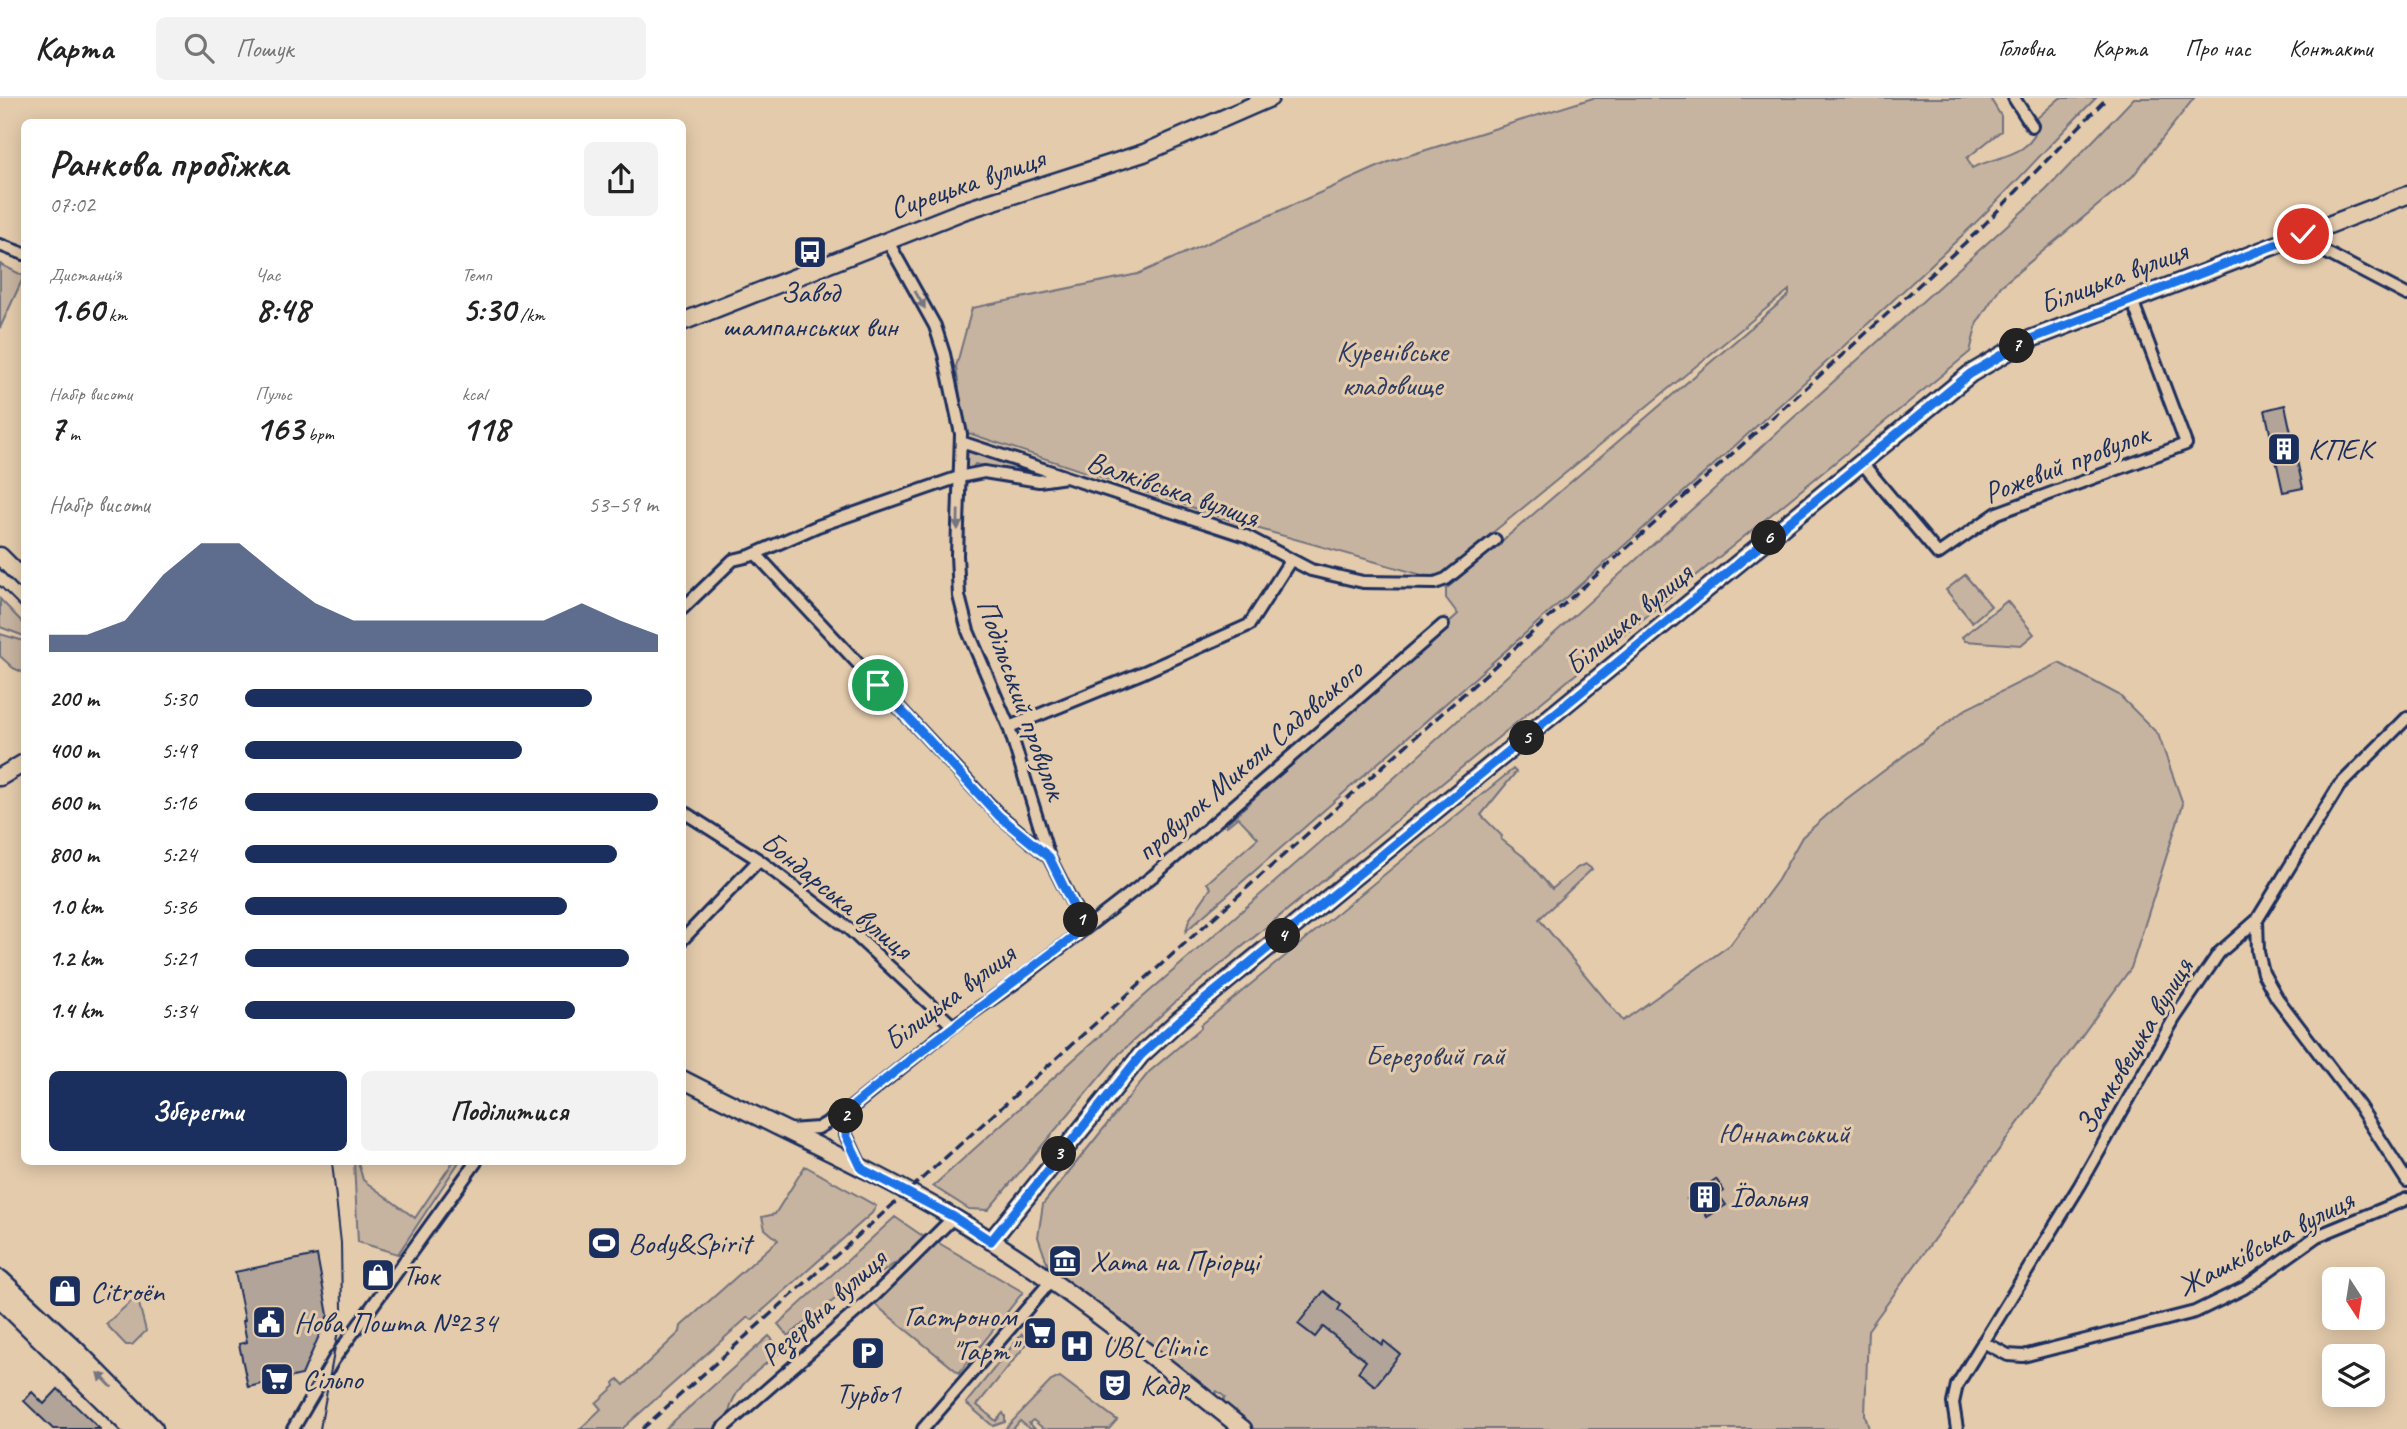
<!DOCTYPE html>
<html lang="uk">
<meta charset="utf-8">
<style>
:root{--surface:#fff;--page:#f2f2f2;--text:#222;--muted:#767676;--line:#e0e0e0;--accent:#1b2f5e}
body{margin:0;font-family:Caveat,sans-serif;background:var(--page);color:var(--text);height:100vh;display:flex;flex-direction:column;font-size:26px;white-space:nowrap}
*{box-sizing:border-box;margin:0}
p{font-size:23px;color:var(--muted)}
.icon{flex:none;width:38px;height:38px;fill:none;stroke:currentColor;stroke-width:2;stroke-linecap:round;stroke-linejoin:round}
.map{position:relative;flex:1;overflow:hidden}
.details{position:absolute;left:21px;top:21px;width:665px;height:1046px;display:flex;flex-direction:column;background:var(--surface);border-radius:10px;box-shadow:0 4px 18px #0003}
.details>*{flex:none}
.needle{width:46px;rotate:168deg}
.controls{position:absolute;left:2322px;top:1169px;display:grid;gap:14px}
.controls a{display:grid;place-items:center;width:63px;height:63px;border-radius:10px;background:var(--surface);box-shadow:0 4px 18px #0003;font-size:35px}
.pin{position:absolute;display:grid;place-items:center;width:60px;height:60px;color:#fff;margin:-30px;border:4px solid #fff;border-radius:50%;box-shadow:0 2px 7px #0007}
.km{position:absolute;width:35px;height:35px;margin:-18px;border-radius:50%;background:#222;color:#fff;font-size:19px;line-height:35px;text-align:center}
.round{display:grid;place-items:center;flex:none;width:74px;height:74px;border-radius:10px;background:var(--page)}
.overview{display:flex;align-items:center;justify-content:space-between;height:119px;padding:0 28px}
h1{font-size:38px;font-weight:800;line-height:52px}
.metrics{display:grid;grid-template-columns:repeat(3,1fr);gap:10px;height:119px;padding:7px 28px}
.metrics div{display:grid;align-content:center}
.metrics b{font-size:35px;font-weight:800}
.metrics small{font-size:19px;font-weight:400}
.metrics p{font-size:19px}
.chart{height:196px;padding:14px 28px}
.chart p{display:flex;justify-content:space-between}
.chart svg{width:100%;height:126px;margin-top:7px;fill:var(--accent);opacity:.7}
.button{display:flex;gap:14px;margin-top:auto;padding:14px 28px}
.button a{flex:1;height:80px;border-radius:10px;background:var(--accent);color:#fff;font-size:28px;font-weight:800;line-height:80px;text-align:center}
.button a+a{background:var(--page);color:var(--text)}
ul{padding:0 28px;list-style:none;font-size:23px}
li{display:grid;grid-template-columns:112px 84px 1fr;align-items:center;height:52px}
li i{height:18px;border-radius:9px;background:var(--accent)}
header{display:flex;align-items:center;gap:42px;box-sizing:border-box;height:98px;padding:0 35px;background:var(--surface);border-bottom:2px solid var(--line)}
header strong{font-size:33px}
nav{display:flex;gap:38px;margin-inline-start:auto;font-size:24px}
.search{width:490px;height:63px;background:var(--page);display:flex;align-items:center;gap:18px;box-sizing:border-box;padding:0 24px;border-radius:10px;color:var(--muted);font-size:26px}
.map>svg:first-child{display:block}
.green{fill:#c7b4a0;stroke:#71727f;stroke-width:2}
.building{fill:#b2a498;stroke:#1b2f5e;stroke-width:2}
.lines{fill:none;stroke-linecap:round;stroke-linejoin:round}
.street-casing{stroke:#1b2f5e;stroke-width:16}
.secondary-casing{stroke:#1b2f5e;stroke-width:21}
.primary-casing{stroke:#1b2f5e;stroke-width:23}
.street{stroke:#e4cbac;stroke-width:10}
.secondary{stroke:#e4cbac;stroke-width:16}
.primary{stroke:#e4cbac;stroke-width:18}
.tram{stroke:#1b2f5e;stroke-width:2}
.rail{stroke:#1b2f5e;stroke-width:3.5;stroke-dasharray:10 5;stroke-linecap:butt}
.oneway{fill:#757581}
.route-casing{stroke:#fff;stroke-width:14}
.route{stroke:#1a73e8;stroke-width:9}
.labels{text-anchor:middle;stroke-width:6;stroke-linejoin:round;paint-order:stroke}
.street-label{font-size:30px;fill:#1b2f5e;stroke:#e4cbac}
.poi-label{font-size:30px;fill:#1b2f5e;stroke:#e4cbac;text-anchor:start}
.park-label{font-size:30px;fill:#2c3c65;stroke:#e4cbac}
</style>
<header>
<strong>Карта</strong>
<div class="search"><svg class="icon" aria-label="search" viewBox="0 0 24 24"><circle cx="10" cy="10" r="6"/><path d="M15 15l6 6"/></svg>Пошук</div>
<nav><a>Головна</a><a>Карта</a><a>Про нас</a><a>Контакти</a></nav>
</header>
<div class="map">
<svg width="2407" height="1331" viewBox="0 0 2407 1331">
<rect width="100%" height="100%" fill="#e4cbac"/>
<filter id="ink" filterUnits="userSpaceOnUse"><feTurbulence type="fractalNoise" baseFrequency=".0143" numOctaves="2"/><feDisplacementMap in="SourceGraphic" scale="14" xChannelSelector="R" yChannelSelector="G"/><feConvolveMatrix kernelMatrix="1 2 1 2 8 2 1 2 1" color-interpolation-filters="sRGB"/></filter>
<g filter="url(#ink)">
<path class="green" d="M1593,0H1990L2001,18V33L1967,60L1972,70C1997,58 2034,58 2039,24L2036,21L2060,0H2096C2053,42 2014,88 1971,129C1716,371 1450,602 1186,833L1189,822L1211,790L1207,785L1258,740L1238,719L1227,728L1226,726L1458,516L1446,500V491L1789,197V192L1436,481L1242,426L965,334L956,269L972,210L1138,176L1391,63Z
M2134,0H2194L2132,79L2001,188L1977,225L1970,254L1182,898L1119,956L988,1112L969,1111L933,1088L1142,900L1394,680L2046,92Z
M0,166L24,178L0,230Z
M968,350L1044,375L1043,378L975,366L970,374H965L964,352Z
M1965,477L1991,508L1972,524L1946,492Z
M0,501L24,526V538L0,529Z
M2007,503L2034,536L2021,547L1965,543L1962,539Z
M0,536L24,543V575L13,570L0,558Z
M2059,565L2119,597L2158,636L2183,706L2131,870L1868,1232L1865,1317L1869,1331H1253L1221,1307L1225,1299L1217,1293L1212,1299L1146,1246L1148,1243L1144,1240L1141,1242L1049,1171L1038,1139L1043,1106L1149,974L1201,930V927L1513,671L1516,674L1481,717L1502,738L1501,741L1524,759L1552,791L1577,770L1585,766L1592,771L1539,821L1623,923L1730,847L1778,782L1802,739L1841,705L1966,611Z
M354,1064H358L363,1082L415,1120L453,1064H459L398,1156L358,1144Z
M805,1068L876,1108L872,1115L752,1222L748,1219L622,1331H580L601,1311L596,1305L615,1288L614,1285L618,1281L624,1287L680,1234L681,1228L778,1142L765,1131L762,1119L775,1116Z
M895,1119L924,1139L915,1151L881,1175L862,1180L788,1238L778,1226Z
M937,1144L1023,1194L959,1275L872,1204Z
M137,1198L146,1233L132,1247H126L106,1226Z
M1022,1236L1030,1242L977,1307L996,1323L1003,1315L1005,1318V1324L993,1328L966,1305Z
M769,1238L782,1252C762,1270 731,1288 729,1318L714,1331H665Z
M1060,1279L1117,1322L1109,1331H1044L1033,1322L1029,1325L1035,1331H1030L1020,1323L1013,1331H1005L1051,1283Z"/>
<path class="building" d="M2285,307L2303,390L2283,394L2265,312Z
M1716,1081L1724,1093L1719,1097L1726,1107L1707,1119L1701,1109L1695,1113L1687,1101Z
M317,1157L328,1217L302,1277L248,1289L239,1246L247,1244L243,1223L245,1222L235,1174Z
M1324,1193L1341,1207L1338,1212L1382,1247L1384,1243L1400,1256L1375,1288L1358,1274L1366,1263L1323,1229L1315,1239L1298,1226Z
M58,1291L100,1331H53L24,1303L32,1294L44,1306Z"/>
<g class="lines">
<g class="street-casing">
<path id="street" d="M2014,0L2032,28
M2303,136L2323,153L2407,197
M887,142L935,228L944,256L961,336L957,457L959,498L968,533L1009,629L1049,759L1085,830
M0,147L24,156
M961,344L1064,378
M1862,365L1938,456L1997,415L2186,346L2132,202
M756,456L999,717L1049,759
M682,511L733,462L750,458L818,428L959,379L984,374L1039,383L1066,379L1246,438L1311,472L1363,484L1435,485L1446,481L1495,442
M1009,629L1144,574L1249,527L1290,463
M682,713L759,762L849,831L953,928
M2257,822L2258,854L2263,875L2277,900L2359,1008L2407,1083
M682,842L759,762
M847,1013L846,1037L861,1069
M789,1032L818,1030L847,1013L953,928L1016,884L1153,778L1443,527
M1983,1244L2008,1257L2023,1258L2195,1214L2244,1190L2317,1138L2407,1101
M293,1331L334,1261L476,1064
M722,1331L875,1197L954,1119
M923,1331L1051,1183
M1957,1331L1953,1305L1957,1287L2080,1087L2174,921L2219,855L2257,822L2339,688L2407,620"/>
</g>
<g class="secondary-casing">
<path id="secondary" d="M682,224L963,113L1144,55L1270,0
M0,458L24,482
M0,679L24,665
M682,981C773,1028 869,1069 956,1121C1058,1181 1151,1257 1243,1331
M991,1143L1141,957L1179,922L1970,276L2028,242L2407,97"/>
</g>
<g class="primary-casing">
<path id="primary" d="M0,1182L75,1252L153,1331
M0,1200L133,1331"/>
</g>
<use href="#street" class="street"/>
<use href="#secondary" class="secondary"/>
<use href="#primary" class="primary"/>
<path class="tram" d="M0,488L24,512
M320,1331L342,1211L341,1145L332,1064"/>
<path class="rail" d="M642,1331L1828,270L1978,133L2107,0"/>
</g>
<defs><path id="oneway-solid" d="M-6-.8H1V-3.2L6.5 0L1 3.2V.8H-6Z" transform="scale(1.75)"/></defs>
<g class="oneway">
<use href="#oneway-solid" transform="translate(920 202) rotate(60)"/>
<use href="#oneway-solid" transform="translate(958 422) rotate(91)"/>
<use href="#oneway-solid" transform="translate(105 1282) rotate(-134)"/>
</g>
</g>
<g class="lines" filter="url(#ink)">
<g class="route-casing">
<path id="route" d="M878,587L999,718L1049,759L1084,830C1006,892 923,948 847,1013L846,1037L862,1071L954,1119L991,1143L1141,957L1180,922L1970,276L2028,242L2303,136"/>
</g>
<use href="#route" class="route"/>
</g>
<defs>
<g id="bus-square" transform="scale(1.75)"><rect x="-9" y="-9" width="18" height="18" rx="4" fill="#1b2f5e" stroke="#e4cbac"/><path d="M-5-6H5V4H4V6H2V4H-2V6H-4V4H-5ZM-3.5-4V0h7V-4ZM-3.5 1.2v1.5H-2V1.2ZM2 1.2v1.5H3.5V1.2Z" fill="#fff"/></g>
<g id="building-square" transform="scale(1.75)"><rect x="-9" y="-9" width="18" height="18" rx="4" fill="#1b2f5e" stroke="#e4cbac"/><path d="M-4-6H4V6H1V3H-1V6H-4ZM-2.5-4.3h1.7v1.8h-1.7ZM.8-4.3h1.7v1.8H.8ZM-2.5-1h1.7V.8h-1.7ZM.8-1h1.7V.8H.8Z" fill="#fff"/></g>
<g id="stadium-square" transform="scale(1.75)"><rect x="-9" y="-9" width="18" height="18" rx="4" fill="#1b2f5e" stroke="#e4cbac"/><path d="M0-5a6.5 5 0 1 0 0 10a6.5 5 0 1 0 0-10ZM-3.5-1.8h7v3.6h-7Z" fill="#fff"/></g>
<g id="museum-square" transform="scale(1.75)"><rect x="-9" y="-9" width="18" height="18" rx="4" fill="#1b2f5e" stroke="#e4cbac"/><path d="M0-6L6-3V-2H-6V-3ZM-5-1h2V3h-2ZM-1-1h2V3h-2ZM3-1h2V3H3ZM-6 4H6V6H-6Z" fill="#fff"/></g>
<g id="shop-square" transform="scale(1.75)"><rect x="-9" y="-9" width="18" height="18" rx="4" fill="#1b2f5e" stroke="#e4cbac"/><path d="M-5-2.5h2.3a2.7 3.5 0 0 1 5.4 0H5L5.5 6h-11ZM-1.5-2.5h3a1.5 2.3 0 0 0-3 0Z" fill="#fff"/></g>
<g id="civic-square" transform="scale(1.75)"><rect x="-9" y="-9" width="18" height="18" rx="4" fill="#1b2f5e" stroke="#e4cbac"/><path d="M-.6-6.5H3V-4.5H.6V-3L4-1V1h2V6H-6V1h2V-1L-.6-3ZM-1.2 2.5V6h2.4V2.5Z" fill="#fff"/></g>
<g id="supermarket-square" transform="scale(1.75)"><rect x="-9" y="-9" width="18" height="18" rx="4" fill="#1b2f5e" stroke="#e4cbac"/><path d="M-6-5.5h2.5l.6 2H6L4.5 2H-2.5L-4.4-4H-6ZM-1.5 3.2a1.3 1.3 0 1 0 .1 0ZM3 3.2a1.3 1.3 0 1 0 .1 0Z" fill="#fff"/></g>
<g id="hospital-square" transform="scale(1.75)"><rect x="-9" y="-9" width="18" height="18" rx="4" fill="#1b2f5e" stroke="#e4cbac"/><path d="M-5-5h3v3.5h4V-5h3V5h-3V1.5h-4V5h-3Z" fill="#fff"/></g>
<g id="parking-square" transform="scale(1.75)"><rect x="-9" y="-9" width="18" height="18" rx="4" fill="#1b2f5e" stroke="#e4cbac"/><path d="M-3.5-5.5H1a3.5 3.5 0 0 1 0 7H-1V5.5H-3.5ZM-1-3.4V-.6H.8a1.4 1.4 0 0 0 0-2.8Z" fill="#fff"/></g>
<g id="theatre-square" transform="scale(1.75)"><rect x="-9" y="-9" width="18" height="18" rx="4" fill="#1b2f5e" stroke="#e4cbac"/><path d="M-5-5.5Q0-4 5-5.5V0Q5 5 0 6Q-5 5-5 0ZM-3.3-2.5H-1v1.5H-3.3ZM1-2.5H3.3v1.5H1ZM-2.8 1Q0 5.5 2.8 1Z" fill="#fff"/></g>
</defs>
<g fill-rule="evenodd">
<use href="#bus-square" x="810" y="154"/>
<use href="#building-square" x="2284" y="351"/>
<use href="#building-square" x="1705" y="1099"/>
<use href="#stadium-square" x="604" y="1145"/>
<use href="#museum-square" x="1065" y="1163"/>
<use href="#shop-square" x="378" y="1177"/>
<use href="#shop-square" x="65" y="1193"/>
<use href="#civic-square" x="269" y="1224"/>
<use href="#supermarket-square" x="1040" y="1235"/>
<use href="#hospital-square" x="1077" y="1248"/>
<use href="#parking-square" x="868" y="1255"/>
<use href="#supermarket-square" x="277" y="1281"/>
<use href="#theatre-square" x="1115" y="1287"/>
</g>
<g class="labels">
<g class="street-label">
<text transform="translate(967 85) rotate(-19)" y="10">Сирецька вулиця</text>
<text transform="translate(2113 179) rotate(-21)" y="10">Білицька вулиця</text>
<text transform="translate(2066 365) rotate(-21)" y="10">Рожевий провулок</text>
<text transform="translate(1173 391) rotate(19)" y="10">Валківська вулиця</text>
<text transform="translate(1628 521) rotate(-40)" y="10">Білицька вулиця</text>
<text transform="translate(1022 601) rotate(70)" y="10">Подільський провулок</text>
<text transform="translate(1249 662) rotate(-41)" y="10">провулок Миколи Садовського</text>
<text transform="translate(837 797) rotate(39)" y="10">Бондарська вулиця</text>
<text transform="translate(949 899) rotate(-37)" y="10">Білицька вулиця</text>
<text transform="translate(2134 948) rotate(-59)" y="10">Замковецька вулиця</text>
<text transform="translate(2265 1145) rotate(-28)" y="10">Жашківська вулиця</text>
<text transform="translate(823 1209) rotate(-42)" y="10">Резервна вулиця</text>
</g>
<g class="poi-label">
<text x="810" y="204" text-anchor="middle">Завод<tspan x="810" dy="34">шампанських вин</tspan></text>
<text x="2308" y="361">КПЕК</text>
<text x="1730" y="1109">Їдальня</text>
<text x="628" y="1155">Body&amp;Spirit</text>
<text x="1090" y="1173">Хата на Пріорці</text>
<text x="402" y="1187">Тюк</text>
<text x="90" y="1203">Citroën</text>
<text x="1016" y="1228" text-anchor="end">Гастроном<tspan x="1016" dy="34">"Гарт"</tspan></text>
<text x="294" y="1234">Нова Пошта №234</text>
<text x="1102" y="1258">UBL Clinic</text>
<text x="302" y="1291">Сільпо</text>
<text x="1140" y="1297">Кадр</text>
<text x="868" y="1305" text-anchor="middle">Турбо1</text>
</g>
<g class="park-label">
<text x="1392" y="263">Куренівське<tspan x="1392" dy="34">кладовище</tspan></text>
<text x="1435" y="967">Березовий гай</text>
<text x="1784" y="1045">Юннатський</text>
</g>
</g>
</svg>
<div class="controls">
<a><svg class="needle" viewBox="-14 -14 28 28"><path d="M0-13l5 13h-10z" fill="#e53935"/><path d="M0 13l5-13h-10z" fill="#767676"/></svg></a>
<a><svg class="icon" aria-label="layers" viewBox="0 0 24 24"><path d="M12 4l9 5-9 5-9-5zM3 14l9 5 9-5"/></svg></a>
</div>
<div class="pin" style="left:878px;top:587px;background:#1e9e55"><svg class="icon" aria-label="arrive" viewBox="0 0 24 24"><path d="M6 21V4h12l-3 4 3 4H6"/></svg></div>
<div class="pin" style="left:2303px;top:136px;background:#d93025"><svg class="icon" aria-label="check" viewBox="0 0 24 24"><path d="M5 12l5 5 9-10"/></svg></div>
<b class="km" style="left:1081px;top:822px">1</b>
<b class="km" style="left:846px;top:1018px">2</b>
<b class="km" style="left:1059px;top:1056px">3</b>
<b class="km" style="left:1283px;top:838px">4</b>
<b class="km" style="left:1527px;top:640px">5</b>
<b class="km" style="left:1769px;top:440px">6</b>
<b class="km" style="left:2017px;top:248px">7</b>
<section class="details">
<div class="overview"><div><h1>Ранкова пробіжка</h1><p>07:02</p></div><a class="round"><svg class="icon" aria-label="share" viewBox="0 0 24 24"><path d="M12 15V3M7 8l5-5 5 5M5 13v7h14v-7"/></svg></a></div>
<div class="metrics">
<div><p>Дистанція</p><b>1.60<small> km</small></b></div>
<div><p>Час</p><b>8:48</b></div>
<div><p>Темп</p><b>5:30<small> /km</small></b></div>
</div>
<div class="metrics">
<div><p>Набір висоти</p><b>7<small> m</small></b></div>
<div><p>Пульс</p><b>163<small> bpm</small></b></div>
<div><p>kcal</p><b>118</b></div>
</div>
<div class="chart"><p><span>Набір висоти</span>53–59 m</p>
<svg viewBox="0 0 160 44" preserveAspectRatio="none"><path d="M0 44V38L10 38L20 33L30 17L40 6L50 6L60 17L70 27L80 33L90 33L100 33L110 33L120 33L130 33L140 27L150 33L160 38V44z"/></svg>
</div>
<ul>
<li><b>200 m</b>5:30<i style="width:84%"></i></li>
<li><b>400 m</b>5:49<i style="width:67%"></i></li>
<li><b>600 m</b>5:16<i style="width:100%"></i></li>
<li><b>800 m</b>5:24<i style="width:90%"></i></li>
<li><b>1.0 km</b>5:36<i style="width:78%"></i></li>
<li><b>1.2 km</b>5:21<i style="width:93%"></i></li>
<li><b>1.4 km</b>5:34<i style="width:80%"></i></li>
</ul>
<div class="button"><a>Зберегти</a><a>Поділитися</a></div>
</section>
</div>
